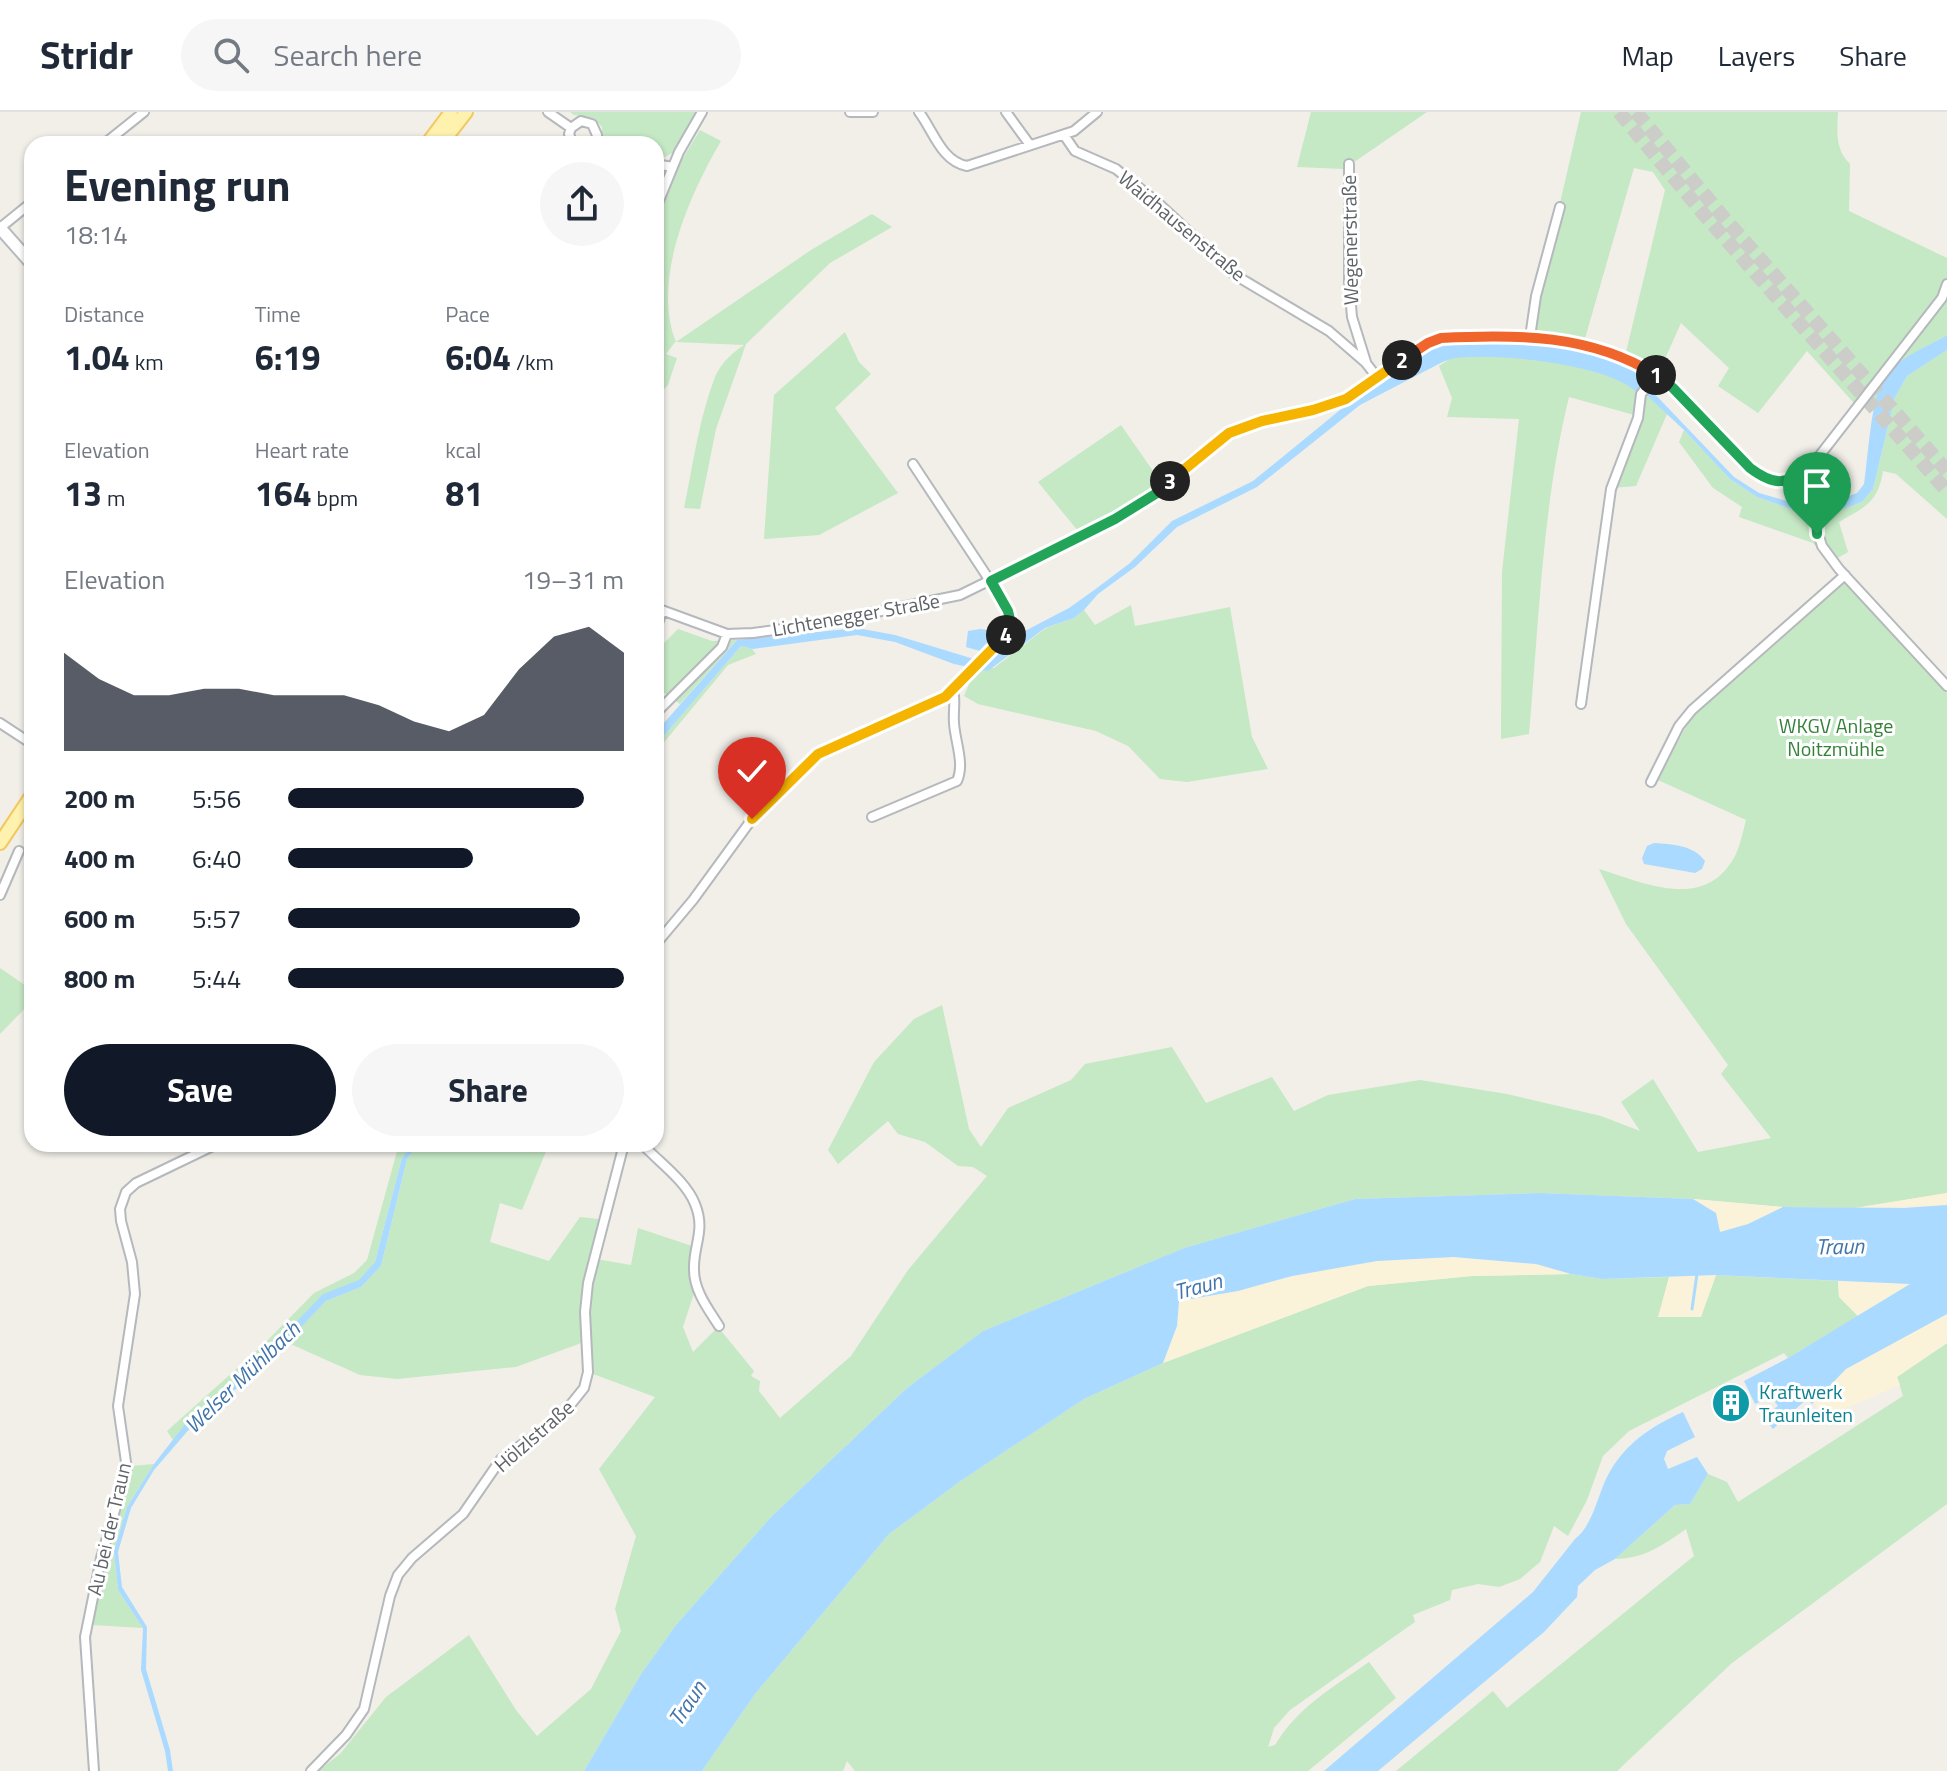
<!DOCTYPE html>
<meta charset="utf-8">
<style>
:root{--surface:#fff;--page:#f6f6f7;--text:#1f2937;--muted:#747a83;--line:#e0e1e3;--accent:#111827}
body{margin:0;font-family:"Titillium Web",sans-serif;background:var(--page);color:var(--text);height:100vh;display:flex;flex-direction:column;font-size:30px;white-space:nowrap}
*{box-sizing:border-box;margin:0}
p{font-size:26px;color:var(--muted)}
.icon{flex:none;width:44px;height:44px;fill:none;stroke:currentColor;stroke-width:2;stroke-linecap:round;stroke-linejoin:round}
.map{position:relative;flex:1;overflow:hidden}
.details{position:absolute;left:24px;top:24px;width:640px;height:1016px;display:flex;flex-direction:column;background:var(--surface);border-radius:24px;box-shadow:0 2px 6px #0004}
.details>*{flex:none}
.pin{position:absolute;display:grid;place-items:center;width:68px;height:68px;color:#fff;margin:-82px -34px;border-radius:50% 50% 50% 0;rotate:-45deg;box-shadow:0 0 8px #0007}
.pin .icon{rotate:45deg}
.km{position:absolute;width:40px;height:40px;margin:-20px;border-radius:50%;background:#222;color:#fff;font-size:22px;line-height:40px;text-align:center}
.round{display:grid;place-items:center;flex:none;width:84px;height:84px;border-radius:42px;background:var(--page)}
.summary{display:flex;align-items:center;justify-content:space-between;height:136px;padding:0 40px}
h1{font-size:44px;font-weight:700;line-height:60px}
.figures{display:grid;grid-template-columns:repeat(3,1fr);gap:12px;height:136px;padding:8px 40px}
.figures div{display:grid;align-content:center}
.figures b{font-size:34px;font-weight:700}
.figures small{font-size:22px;font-weight:400}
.figures p{font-size:22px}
.chart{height:224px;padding:16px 40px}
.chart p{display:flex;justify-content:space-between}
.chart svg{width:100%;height:144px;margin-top:8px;fill:var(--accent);opacity:.7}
.primary-button{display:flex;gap:16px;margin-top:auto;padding:16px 40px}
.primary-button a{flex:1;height:92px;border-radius:48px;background:var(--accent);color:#fff;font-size:32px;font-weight:700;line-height:92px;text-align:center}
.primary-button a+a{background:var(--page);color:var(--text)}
ul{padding:0 40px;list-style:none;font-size:26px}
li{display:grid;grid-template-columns:128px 96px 1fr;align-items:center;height:60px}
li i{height:20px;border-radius:10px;background:var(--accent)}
header{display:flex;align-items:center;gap:48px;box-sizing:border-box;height:112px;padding:0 40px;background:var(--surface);border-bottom:2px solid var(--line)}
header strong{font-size:38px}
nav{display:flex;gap:44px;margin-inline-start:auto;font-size:28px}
.search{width:560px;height:72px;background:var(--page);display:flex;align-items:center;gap:20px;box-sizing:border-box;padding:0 28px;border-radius:44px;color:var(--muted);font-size:30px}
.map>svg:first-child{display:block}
.green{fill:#c5e8c5}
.sand{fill:#fbf3d9}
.water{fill:#aadaff}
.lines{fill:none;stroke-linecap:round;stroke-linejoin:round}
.stream{stroke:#aadaff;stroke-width:3}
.river{stroke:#aadaff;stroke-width:16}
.highway-tunnel{stroke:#ccccc8;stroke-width:14;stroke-dasharray:14 7;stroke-linecap:butt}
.street-casing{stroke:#b5b8bc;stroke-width:12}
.secondary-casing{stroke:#b6babf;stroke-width:15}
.primary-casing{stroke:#f2c960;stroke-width:16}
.street{stroke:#fff;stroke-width:8}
.secondary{stroke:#fff;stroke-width:11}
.primary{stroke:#fff2af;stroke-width:12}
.split-1-casing{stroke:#fff;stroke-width:16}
.split-2-casing{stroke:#fff;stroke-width:16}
.split-3-casing{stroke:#fff;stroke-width:16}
.split-4-casing{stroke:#fff;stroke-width:16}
.split-5-casing{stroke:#fff;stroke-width:16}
.split-1{stroke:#22a559;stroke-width:10}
.split-2{stroke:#f0652b;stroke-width:10}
.split-3{stroke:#f5b400;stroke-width:10}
.split-4{stroke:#22a559;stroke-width:10}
.split-5{stroke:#f5b400;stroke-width:10}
.labels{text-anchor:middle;stroke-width:6;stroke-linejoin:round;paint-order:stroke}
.street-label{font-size:20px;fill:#5f6368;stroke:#fff}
.park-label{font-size:20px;fill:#348238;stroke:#fff}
.culture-label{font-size:20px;fill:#0d838f;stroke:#fff;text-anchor:start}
.water-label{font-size:22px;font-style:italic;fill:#4174aa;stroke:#fff}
</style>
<header>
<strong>Stridr</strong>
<div class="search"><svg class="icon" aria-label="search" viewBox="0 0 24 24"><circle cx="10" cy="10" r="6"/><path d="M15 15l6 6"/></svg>Search here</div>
<nav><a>Map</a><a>Layers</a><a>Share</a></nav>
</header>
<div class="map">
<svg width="1947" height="1659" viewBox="0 0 1947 1659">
<rect width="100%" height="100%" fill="#f1efe8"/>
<path class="green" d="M570,0H697C692,17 675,48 656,47V32H619L602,24V15L594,6L574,3Z
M1311,0H1427L1344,57L1297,55Z
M1581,0H1838C1837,19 1835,38 1850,52L1849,99L1947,146V223C1912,244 1882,252 1875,296L1853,290L1807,239L1758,301L1718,274L1729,256L1681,211L1660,258L1626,240L1665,78L1653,60L1634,56L1584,230L1530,221Z
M700,18L721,29C690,82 651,168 676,230L811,138L872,102L892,115L830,151L746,232L716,317L700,397L684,396C693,353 699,306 715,265C721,251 732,241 744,233L675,230L666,242L677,246L668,273L656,286V114L677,56Z
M845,220L859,250L871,262L835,296L898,381L819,423L764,427L774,283Z
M1947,238V407L1896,362L1883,359C1878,391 1865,395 1839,410L1848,440L1831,450L1813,431L1739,405L1742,395L1713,376L1679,330L1684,318L1730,367L1757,385L1811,404L1822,405L1862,390L1873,377L1895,285L1907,264Z
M1530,243L1593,255L1628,266L1667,302L1636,374L1612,376L1638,304L1569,285C1542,395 1539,510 1529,622L1501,627L1502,460L1519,307L1447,305L1452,286L1439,254L1454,244Z
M1121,313L1160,369L1138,391L1078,419L1038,370Z
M1844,470L1947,581V1081L1855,1096L1783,1095L1693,1087L1540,1081L1355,1087L1184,1136L983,1219L907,1276L771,1405L676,1513L641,1562L584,1659H318L340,1642L386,1585L469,1523L516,1598L537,1624L591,1577L621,1519L615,1497L636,1424L599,1357L655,1285L585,1259L584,1230L516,1255L397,1267L360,1263L286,1230L326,1189L361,1175L381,1154L407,1047L418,1032H549L522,1098L500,1091L490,1130L549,1149L580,1105L599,1107L590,1146L631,1153L638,1116L695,1135L689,1163L695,1178L683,1215L693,1240L718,1215L754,1259L751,1264L760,1269L759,1279L780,1306L851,1244L908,1158L987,1064L973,1055L958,1054L925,1030L898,1022L888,1009L838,1052L828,1038L874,950L914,907L942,893L969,1017L981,1035L1008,996L1071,968L1085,952L1172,935L1206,991L1272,965L1294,999L1328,983L1420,968L1507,982L1601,1004L1640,1019L1621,990L1653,967L1698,1040L1771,1026L1721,962L1728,953L1626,812L1599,757C1645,771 1705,800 1735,744C1740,734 1743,720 1746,708L1658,668L1693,601Z
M1131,493L1135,514L1230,495L1252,625L1268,657L1187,670L1160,667L1128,634L1096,619L978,592L964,584L976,556H994L1046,516L1074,506L1084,498L1095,513Z
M678,517L712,529L737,528L680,592L656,575V539Z
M741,534L752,537L756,542L728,553L656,640V633Z
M0,856L32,878V889L0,922Z
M399,1032H412L402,1046L375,1150L360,1168L323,1183L254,1254L193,1302L173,1328L167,1319L263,1233L314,1181L354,1161L367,1148Z
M1571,1162L1602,1167L1669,1165L1659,1205L1708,1185L1716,1163L1838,1169L1839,1185L1858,1204L1788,1246L1784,1241L1629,1319L1603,1344L1587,1388L1568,1424L1554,1414L1540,1450L1520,1467L1499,1475L1478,1472L1452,1478L1450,1488L1413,1503L1415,1510L1290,1598L1274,1616L1268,1635L1275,1633C1299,1594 1332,1576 1369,1550L1396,1586L1308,1659H855L847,1649L843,1659H702L755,1582L889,1422L962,1368L1084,1287L1163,1251L1368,1174L1472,1164Z
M1947,1231V1392L1732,1551L1617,1659H1396L1493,1579L1507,1596L1694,1444L1686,1417C1663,1433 1644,1447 1615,1447L1675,1393L1690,1392L1708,1362L1727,1370L1738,1390L1903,1284L1897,1265Z
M154,1352L127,1395L114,1439L118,1478L143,1516L92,1513L104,1453L131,1354Z"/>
<path class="sand" d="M1947,1081V1093L1855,1096Z
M1693,1087L1783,1095L1748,1112L1720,1120L1716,1101Z
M1454,1145L1536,1152L1571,1162L1472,1164L1368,1174L1163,1251L1177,1214L1179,1189C1244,1178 1308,1159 1373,1149C1400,1145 1427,1146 1454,1145Z
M1716,1163L1701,1205H1658L1669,1165Z
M1838,1169L1911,1172L1858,1204L1839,1185Z
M1947,1202V1231L1897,1265L1900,1273L1823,1306L1814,1290L1846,1257Z"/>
<path class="water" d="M1947,223V238L1907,264L1895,285L1873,377L1862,390L1822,405L1811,404L1757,385L1730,367L1684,318L1628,266L1593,255L1530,243L1454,244L1360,293L1257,375L1177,415L1135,455L1098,482L1084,498L1074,506L1045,516L988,559L954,552L895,530L857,523L752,537L741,534L656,633V620L737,528L857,516L895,523L987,551L1023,520L1069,496L1097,476L1130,451L1172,409L1253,369L1340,298L1407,255L1454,238L1531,240L1596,252L1631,265L1649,276L1734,365L1759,381L1814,397L1857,381L1864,372C1868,346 1871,285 1884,266C1897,246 1927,235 1947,223Z
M980,517L989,518L993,524L980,539L966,535L968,519Z
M1654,731C1671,732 1694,733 1705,749L1702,757L1695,761L1644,752L1642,746L1647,734Z
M412,1032H418L407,1047L381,1154L361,1175L326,1189L260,1258L198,1307L154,1358L131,1396L118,1440L122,1475L147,1515L146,1557L170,1638L173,1659H168L165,1639L141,1558L143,1516L118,1478L114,1439L127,1395L154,1352L193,1302L254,1254L323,1182L359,1168L375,1150L402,1046Z
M1540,1081L1693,1087L1716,1101L1720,1120L1748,1112L1783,1095L1904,1096L1947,1093V1202L1846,1257L1812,1292L1807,1287L1773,1317L1763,1304L1778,1294L1771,1285L1755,1292L1744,1269L1788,1246L1910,1172L1716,1163L1602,1167L1571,1162L1536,1152L1454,1145L1377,1149L1292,1164L1238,1179L1179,1189L1177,1214L1163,1251L1084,1287L962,1368L889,1422L755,1582L702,1659H584L641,1562L676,1513L771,1405L907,1276L983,1219L1184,1136L1355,1087Z
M1683,1300L1695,1325L1667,1339L1664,1347L1668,1357L1697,1345L1708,1362L1690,1392L1675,1393L1615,1447L1595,1458L1578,1474L1577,1485L1544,1520L1378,1659H1324L1533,1480L1575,1427C1593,1413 1597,1385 1607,1365C1624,1332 1650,1315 1683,1300Z"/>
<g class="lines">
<path class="stream" d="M1692,1197L1697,1162"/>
<path class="river" d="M1415,253C1428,248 1443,239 1456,238C1502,233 1608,244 1642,274"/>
<path class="highway-tunnel" d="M1619,0L1707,106L1947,379
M1636,0L1719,100L1947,359"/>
<g class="street-casing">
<path id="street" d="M548,0L571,16
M850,0H873
M919,0C933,18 941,49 967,54L1074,19L1097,0
M1006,0L1030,33
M571,16L581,9L592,12L597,23L594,32
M571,16L569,22L573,32
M1064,23L1075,39L1116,57L1158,91L1235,163L1329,219L1366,251L1376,264
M104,32L144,0
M656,52L672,55
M1349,52V170L1352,205L1366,250
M656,96L679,40L702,0
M0,116L32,90
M1530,225L1536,184L1560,95
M1810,356L1816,379L1815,411L1822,434L1839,457L1947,574
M656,496L727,522L753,521L812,513L960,483L1115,407L1157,381L1191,349L1229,321L1262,309L1313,298L1346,287L1428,231C1453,222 1480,224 1507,224C1565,225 1628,235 1674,276C1701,300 1725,330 1750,356C1774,375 1785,373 1810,356L1942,186L1947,172
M656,517L662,499
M1581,592L1611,377L1638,306L1641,282L1656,263
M656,601L722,535L727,522
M0,611L32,632
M1651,670L1679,614L1692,598L1845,463
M872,705L957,669C965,652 955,629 954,611C953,599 956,589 953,578
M0,783L19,739
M656,832L693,788L752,707L818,642L945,585L1010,520L1011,508L1004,490L913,352
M642,1032C659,1050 686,1069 695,1092C706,1119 693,1133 694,1158C694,1179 709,1198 719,1214
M94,1659L85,1525L101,1446L127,1357L118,1294L135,1182L132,1150L121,1109L120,1097L126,1080L136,1071L217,1032
M311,1659L346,1623L364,1597L390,1484L398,1463L412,1446L463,1402L501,1347L559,1307L584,1276L588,1260L585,1200L588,1171L624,1032"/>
</g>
<g class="secondary-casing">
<path id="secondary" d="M0,116L32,152"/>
</g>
<g class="primary-casing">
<path id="primary" d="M427,32L451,0
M441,32L466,0
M0,731L32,683"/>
</g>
<use href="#street" class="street"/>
<use href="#secondary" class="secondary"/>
<use href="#primary" class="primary"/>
</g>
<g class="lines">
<g class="split-1-casing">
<path id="split-1" d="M1656,263L1673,276L1750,356C1774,374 1785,373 1810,356L1815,371L1817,422"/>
</g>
<g class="split-2-casing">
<path id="split-2" d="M1402,248L1428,231L1441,226C1516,222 1591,222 1656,263"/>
</g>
<g class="split-3-casing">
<path id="split-3" d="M1170,369L1229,321L1262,309L1313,298L1346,287L1402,248"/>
</g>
<g class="split-4-casing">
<path id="split-4" d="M1006,523L1012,516L1008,499L991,469L1115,407L1157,381L1170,369"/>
</g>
<g class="split-5-casing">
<path id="split-5" d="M752,707L818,642L945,585L1006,523"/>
</g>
<use href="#split-1" class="split-1"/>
<use href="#split-2" class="split-2"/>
<use href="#split-3" class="split-3"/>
<use href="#split-4" class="split-4"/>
<use href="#split-5" class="split-5"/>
</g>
<defs>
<g id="building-disc" transform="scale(2)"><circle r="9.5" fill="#0f9aa8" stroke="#fff"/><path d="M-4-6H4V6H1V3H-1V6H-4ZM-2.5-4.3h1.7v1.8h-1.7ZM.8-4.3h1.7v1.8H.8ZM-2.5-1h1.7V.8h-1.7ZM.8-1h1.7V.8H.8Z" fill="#fff"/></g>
</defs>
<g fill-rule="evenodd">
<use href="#building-disc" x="1731" y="1291"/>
</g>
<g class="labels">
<g class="street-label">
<text transform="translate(1182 114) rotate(40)" y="7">Waidhausenstraße</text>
<text transform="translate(1350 128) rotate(-91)" y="7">Wegenerstraße</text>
<text transform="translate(856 503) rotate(-10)" y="7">Lichtenegger Straße</text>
<text transform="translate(534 1324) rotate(-41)" y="7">Hölzlstraße</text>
<text transform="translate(109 1417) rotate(-77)" y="7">Au bei der Traun</text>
</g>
<g class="park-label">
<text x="1836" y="621">WKGV Anlage<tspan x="1836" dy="23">Noitzmühle</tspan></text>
</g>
<g class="culture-label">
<text x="1759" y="1287">Kraftwerk<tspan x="1759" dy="23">Traunleiten</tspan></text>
</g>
<g class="water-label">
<text transform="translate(1840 1134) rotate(-1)" y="8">Traun</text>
<text transform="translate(1198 1174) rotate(-15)" y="8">Traun</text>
<text transform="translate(242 1265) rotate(-44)" y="8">Welser Mühlbach</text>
<text transform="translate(687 1591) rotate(-56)" y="8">Traun</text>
</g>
</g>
</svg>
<div class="pin" style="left:1817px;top:422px;background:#1e9e55"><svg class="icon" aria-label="arrive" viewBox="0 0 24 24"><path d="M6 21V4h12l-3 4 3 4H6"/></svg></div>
<div class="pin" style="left:752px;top:707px;background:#d93025"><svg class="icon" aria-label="check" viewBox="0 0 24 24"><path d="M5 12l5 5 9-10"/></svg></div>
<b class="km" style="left:1656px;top:263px">1</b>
<b class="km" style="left:1402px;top:248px">2</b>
<b class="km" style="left:1170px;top:369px">3</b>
<b class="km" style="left:1006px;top:523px">4</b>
<section class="details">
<div class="summary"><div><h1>Evening run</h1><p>18:14</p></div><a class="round"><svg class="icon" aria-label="share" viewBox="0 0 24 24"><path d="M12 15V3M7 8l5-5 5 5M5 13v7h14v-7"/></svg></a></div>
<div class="figures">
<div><p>Distance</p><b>1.04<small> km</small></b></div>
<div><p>Time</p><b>6:19</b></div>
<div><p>Pace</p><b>6:04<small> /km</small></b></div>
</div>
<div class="figures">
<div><p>Elevation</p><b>13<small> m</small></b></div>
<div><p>Heart rate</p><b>164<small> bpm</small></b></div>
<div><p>kcal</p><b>81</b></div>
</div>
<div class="chart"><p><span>Elevation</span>19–31 m</p>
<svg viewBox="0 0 160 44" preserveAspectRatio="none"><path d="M0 44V14L10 22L20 27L30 27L40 25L50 25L60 27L70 27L80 27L90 30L100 35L110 38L120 33L130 19L140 9L150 6L160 14V44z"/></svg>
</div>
<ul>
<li><b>200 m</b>5:56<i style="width:88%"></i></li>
<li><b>400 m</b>6:40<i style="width:55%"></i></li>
<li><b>600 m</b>5:57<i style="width:87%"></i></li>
<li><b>800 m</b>5:44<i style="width:100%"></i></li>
</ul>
<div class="primary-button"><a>Save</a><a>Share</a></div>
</section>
</div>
